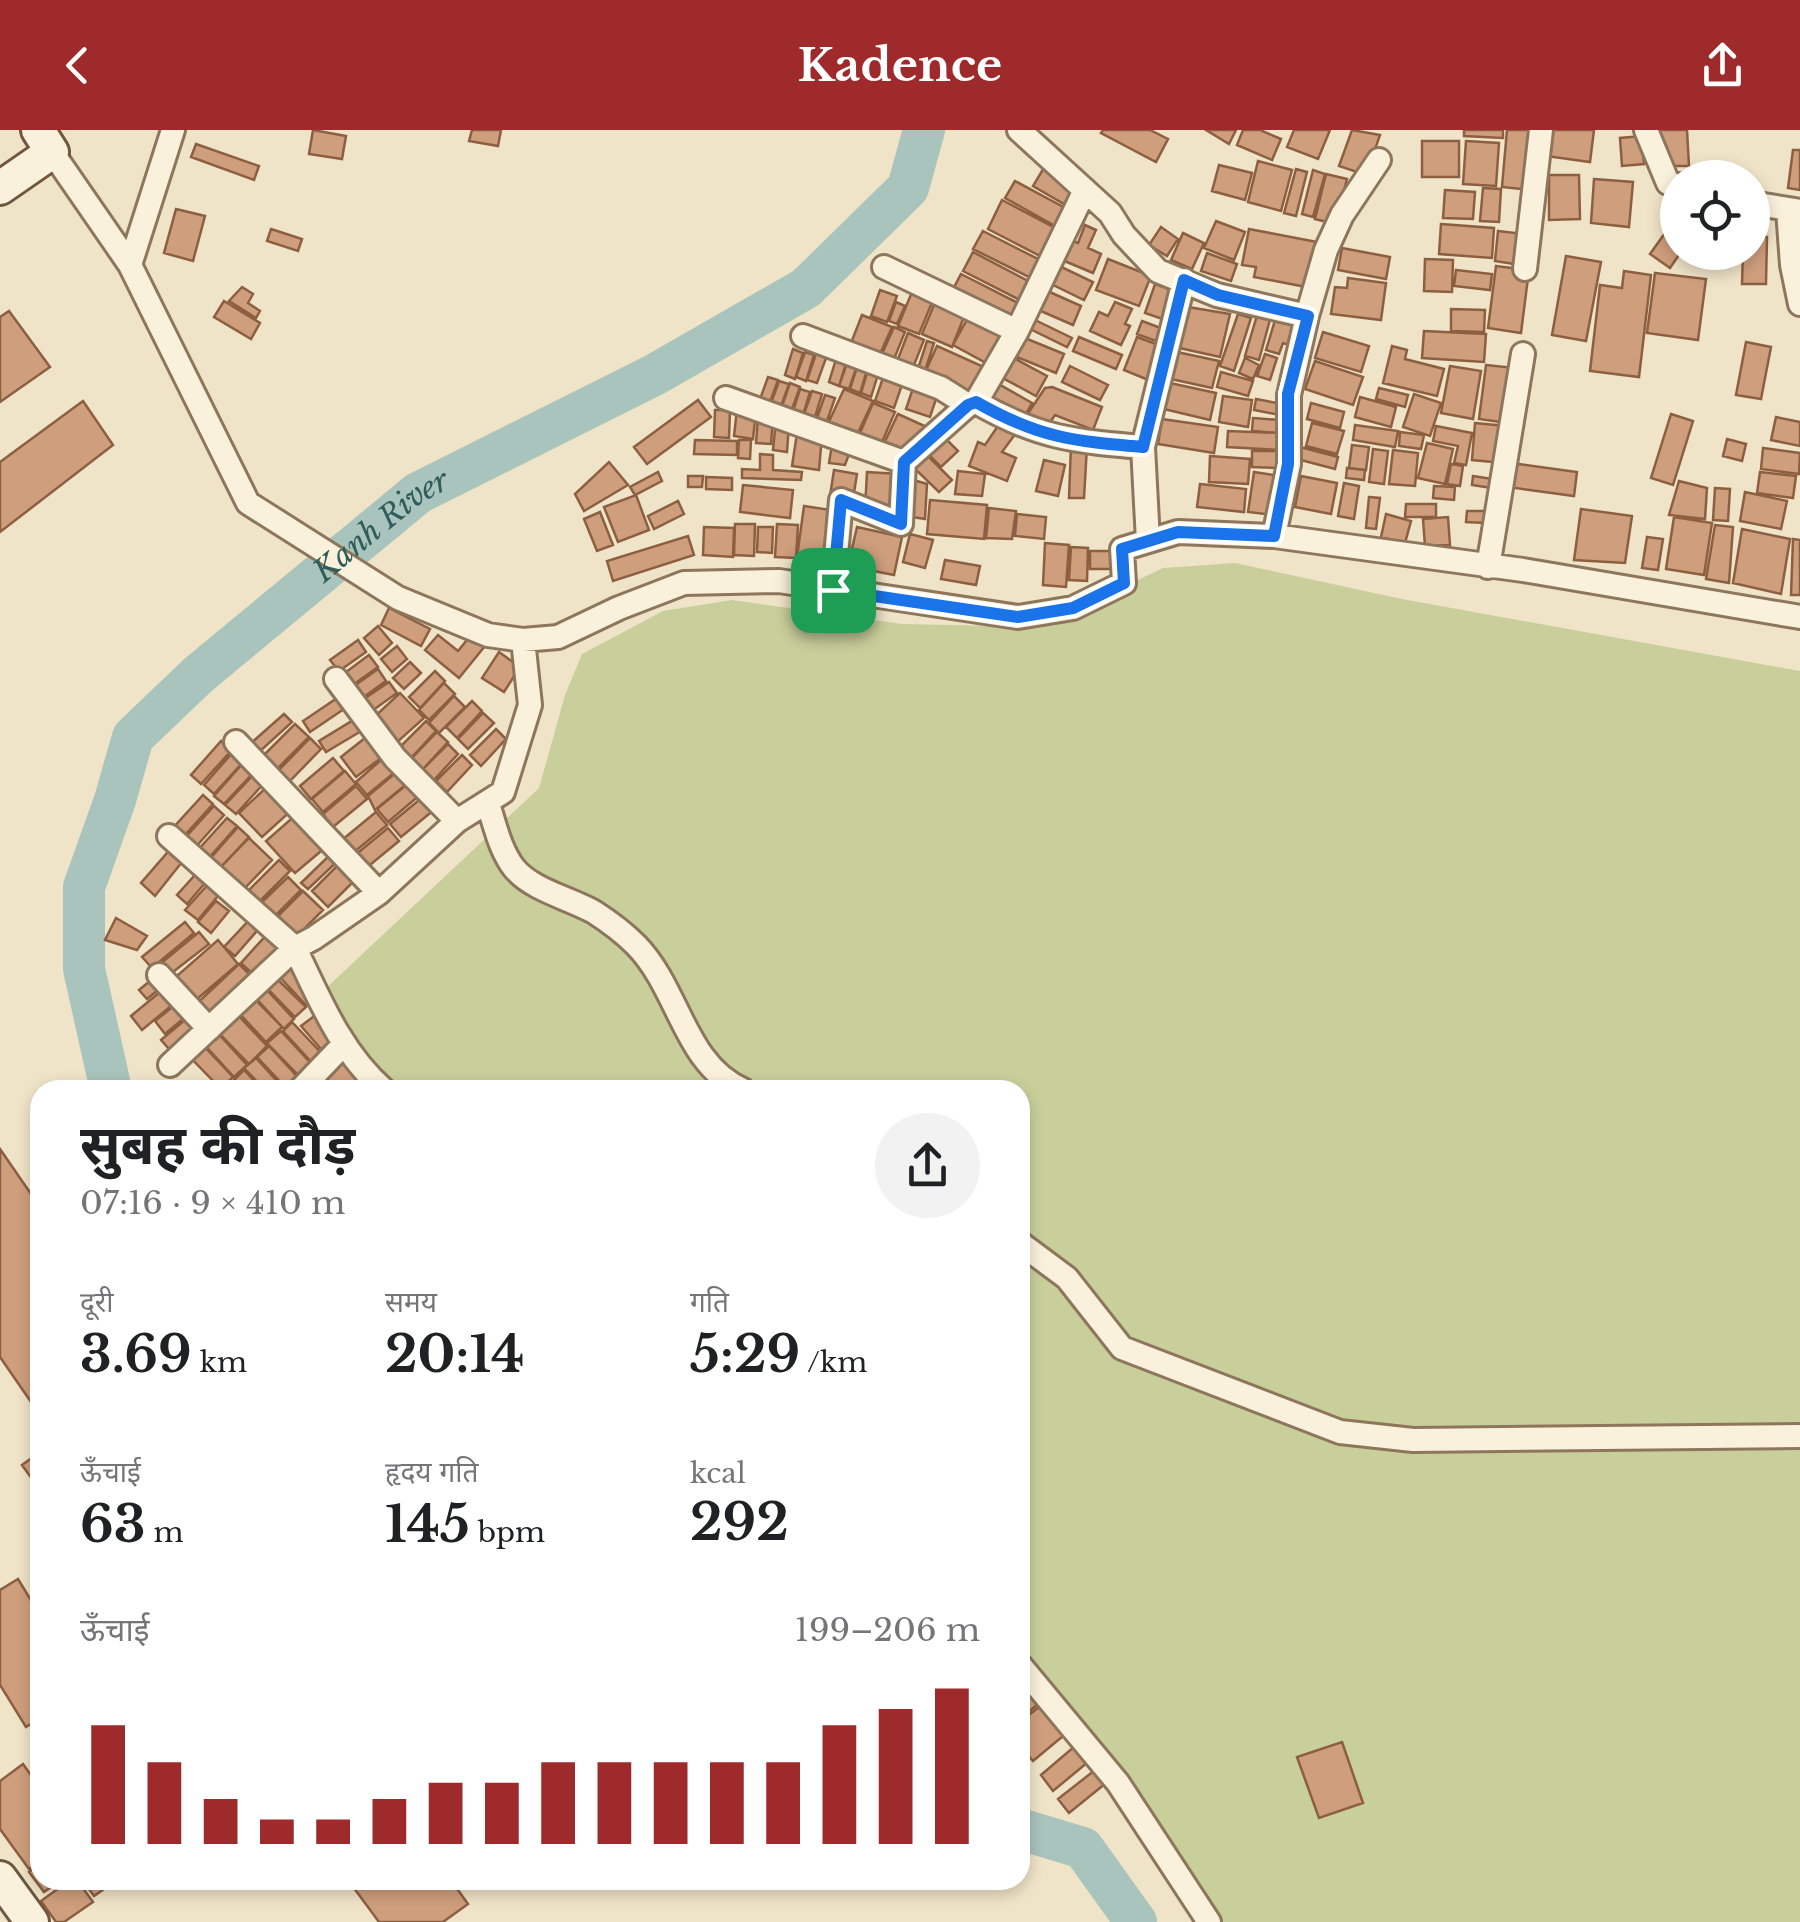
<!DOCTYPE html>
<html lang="hi">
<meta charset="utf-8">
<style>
:root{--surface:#fff;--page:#f2f2f2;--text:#202124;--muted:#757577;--accent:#9e2a2b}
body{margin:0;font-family:"Libre Baskerville","Noto Sans Devanagari",serif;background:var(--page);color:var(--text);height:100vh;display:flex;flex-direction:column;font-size:38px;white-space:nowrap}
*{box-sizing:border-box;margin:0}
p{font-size:32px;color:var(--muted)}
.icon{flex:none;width:55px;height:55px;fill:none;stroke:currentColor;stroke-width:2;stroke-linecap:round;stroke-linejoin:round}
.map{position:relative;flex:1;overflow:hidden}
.side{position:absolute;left:30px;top:950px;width:1000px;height:810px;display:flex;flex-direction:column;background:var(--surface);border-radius:30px;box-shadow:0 5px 15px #0003}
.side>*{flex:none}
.tools{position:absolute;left:1660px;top:30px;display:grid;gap:20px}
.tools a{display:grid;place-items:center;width:110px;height:110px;border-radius:50%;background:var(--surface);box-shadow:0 5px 15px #0003;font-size:50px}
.pin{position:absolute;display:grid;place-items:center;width:85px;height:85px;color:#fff;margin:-42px;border-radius:20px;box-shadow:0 5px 15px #0006}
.round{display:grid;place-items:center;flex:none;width:105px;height:105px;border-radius:52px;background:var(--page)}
.head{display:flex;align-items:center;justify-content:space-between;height:170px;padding:0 50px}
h1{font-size:55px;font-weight:700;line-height:75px}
.figures{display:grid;grid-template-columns:repeat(3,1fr);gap:15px;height:170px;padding:10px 50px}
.figures div{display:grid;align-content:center}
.figures b{font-size:50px;font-weight:700}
.figures small{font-size:28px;font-weight:400}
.figures p{font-size:28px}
.chart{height:280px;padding:20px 50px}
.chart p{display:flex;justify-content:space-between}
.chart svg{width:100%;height:180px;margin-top:10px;stroke:var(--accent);stroke-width:6}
header{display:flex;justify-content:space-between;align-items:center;height:130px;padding:0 50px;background:var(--accent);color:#fff;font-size:45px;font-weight:700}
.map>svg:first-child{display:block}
.green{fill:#c9cf9b}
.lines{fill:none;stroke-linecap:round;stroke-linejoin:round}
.river{stroke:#a9c4bc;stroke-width:42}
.building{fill:#cf9f7d;stroke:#8d5f41;stroke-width:2.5}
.street-casing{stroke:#8d765c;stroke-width:28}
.secondary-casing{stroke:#6f573f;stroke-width:38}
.street{stroke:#faf1dc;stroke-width:22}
.secondary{stroke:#faf1dc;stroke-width:32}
.route-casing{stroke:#fff;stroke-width:20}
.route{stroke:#1a73e8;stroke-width:12}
.labels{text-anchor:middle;stroke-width:9;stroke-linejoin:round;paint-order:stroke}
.water-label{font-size:30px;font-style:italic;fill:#2f5d5a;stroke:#f7eed8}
</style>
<header><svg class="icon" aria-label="back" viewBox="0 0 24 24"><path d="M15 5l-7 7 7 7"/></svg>Kadence<svg class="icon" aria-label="share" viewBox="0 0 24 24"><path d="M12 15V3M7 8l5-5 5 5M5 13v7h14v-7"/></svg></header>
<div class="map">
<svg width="1800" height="1792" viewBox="0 0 1800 1792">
<rect width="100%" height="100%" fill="#f0e4c8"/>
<path class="green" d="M1235,433L1402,469L1800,541V1792H1208L1020,1541V960H368L323,861L539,658L565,565L582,524L663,481L732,470L902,494L1000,496L1079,478L1163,438Z"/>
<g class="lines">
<g class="river">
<path id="s1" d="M111,960L84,839V757L115,670L133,607L199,544L418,363L654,245L806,158L908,58L924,0"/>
<path d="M1020,1699L1083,1718L1136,1792"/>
</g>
</g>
<path class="building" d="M313,0L346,6L342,29L309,24Z
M472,0H501L498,16L469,11Z
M1103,0H1150L1168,9L1156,32L1101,3Z
M1206,0H1236L1229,14Z
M1243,0H1260L1281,9L1272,30L1237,15Z
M1294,0H1330L1318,29L1287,17Z
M1352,0L1380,5L1366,45L1339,36Z
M1464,0H1503V8L1464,6Z
M1507,0H1537L1531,60L1502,57Z
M1549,0H1594L1590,32L1546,26Z
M1652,0H1687L1689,36H1663Z
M1642,6L1644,34L1622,36L1620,8Z
M1422,11H1459V47H1422Z
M1466,11L1499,13L1496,56L1463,54Z
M196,14L259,36L254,50L191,27Z
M1793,20H1800V60L1788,58Z
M1258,31L1292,40L1281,81L1248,72Z
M1219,35L1252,43L1245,70L1212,61Z
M1045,36L1076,53L1064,74L1033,56Z
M1296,39L1307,42L1296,86L1284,83Z
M1313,40L1325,44L1313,87L1302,84Z
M1326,44L1347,49L1335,94L1315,89Z
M1549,45H1579L1580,89L1549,90Z
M1594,49L1633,52L1629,97L1591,93Z
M1015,51L1067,79L1057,97L1005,68Z
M1483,58L1501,59L1499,92L1480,91Z
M1445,60L1475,62L1473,89L1443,88Z
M1002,70L1057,99L1042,127L988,99Z
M176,79L205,86L193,131L164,123Z
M1678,85V122H1681L1670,138L1650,124Z
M1216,91L1245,102L1234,130L1204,118Z
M1441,94L1494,98L1492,128L1439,124Z
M1085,95L1096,100L1088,118L1101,124L1093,143L1055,127L1063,106L1078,113Z
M1161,97L1178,109L1167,126L1149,115Z
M271,99L302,109L298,121L267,111Z
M1249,99L1317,112L1306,157L1254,147L1256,137L1242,135Z
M983,101L1040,130L1031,148L973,119Z
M1498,101L1524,104L1520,135L1495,131Z
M1183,103L1204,113L1192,139L1171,130Z
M1752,106L1767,107L1766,154H1742L1743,122H1752Z
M1342,118L1390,127L1386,149L1338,140Z
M973,122L1030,152L1020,170L963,141Z
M1207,123L1237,134L1231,151L1201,141Z
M1566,126L1601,132L1586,211L1552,205Z
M1108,129L1151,146L1139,176L1096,160Z
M1425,129L1453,130L1452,162L1424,161Z
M1053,133L1093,152L1084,170L1045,151Z
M1496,136L1529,140L1521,203L1488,198Z
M1456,140L1492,144L1490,160L1454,156Z
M1624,141L1651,145L1639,247L1590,241L1600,155L1622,158Z
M1655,143L1706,149L1698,210L1647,203Z
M961,144L1020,174L1009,195L950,165Z
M1348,148L1386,153L1381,190L1331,184L1335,157L1347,158Z
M1155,154L1178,162L1168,191L1145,183Z
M242,157L253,164L248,173L260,181L256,188L229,171Z
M1043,159L1081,176L1073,195L1034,178Z
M880,160L897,166L887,192L871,186Z
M912,162L933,170L919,204L898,196Z
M936,170L966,182L952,217L922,204Z
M224,171L260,193L251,209L214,187Z
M896,172L905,176L897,194L889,191Z
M1115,172L1132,179L1125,194L1130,196L1121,215L1090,201L1099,182L1108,186Z
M1188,177L1230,184L1220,227L1175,217Z
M1451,179L1485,180L1484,202L1451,201Z
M9,181L50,237L0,272V187Z
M1258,182L1271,186L1259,230L1245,226Z
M970,184L1005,202L988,234L953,215Z
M1238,184L1251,188L1234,241L1220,236Z
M862,185L892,197L880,224L851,213Z
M1276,187L1302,195L1295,217L1283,213L1279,224L1266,220Z
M1031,188L1072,208L1067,217L1026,197Z
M1142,191L1166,200L1161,213L1137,204Z
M894,197L905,202L894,229L882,224Z
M1424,201L1486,204L1484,232L1422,228Z
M1323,202L1369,216L1361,242L1315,228Z
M908,203L924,210L914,235L898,229Z
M1020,206L1064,224L1056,243L1012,225Z
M1079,207L1122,225L1116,239L1073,221Z
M1137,207L1164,217L1151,251L1124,240Z
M927,211L934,213L923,247L916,245Z
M1746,212L1771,217L1761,269L1736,265Z
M937,216L984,237L970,267L923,247Z
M1392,216L1407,220L1405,229L1444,239L1437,266L1383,253Z
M793,219L803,223L795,249L785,245Z
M805,222L814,225L806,251L796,247Z
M1177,222L1219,231L1212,258L1171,249Z
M816,224L826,228L817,253L807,250Z
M1265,224L1277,228L1270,250L1257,246Z
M837,226L847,230L839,256L829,252Z
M1010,226L1047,246L1036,266L999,246Z
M1245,228L1259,235L1253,249L1239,243Z
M848,230L858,233L849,259L839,256Z
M1315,231L1363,247L1353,275L1305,259Z
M858,234L868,237L860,263L850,259Z
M1486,235L1515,238L1508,293L1479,289Z
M1070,236L1108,255L1100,270L1062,252Z
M1450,236L1481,241L1473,289L1441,283Z
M869,237L879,241L871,267L861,263Z
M886,239L905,246L894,278L875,271Z
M1221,242L1253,251L1248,266L1217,257Z
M768,247L778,250L769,275L759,272Z
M779,251L789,254L780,279L770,276Z
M995,252L1032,273L1022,291L985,270Z
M790,253L800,257L791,282L781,279Z
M1170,253L1216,263L1210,290L1164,279Z
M914,255L938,263L930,287L906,279Z
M1052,257L1102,277L1093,300L1055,285L1044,301L1025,288L1045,258Z
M1379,258L1408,265L1405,277L1376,269Z
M800,259L810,262L802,288L792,285Z
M844,259L873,271L855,309L827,296Z
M812,261L822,264L814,290L803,287Z
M1414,264L1441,273L1430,306L1403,297Z
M825,265L835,268L826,294L816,291Z
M1223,266L1252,270L1248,297L1219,292Z
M1360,267L1396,277L1391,297L1355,287Z
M1256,269L1282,274L1280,285L1254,280Z
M698,270L711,287L647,334L634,317Z
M83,271L113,315L0,402V332Z
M873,273L895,282L879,319L857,310Z
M1311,273L1344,282L1340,298L1307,289Z
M737,279L756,281L753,309L734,306Z
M715,280H730L729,308L714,307Z
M898,284L929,298L902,329L879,324Z
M1671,284L1693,291L1673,355L1651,348Z
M758,287L773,288L771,314L756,313Z
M1776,287L1800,292V316L1771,310Z
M1253,288L1280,290L1279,303L1252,301Z
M1162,289L1218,297L1214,323L1158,314Z
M776,290L789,294L787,322L773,320Z
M1000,293L1016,303L1002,322L1016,328L1007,351L969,336L978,312L985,315Z
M1312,293L1344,301L1337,324L1306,316Z
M1475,293L1506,296L1503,333L1472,330Z
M1355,295L1398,301L1395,317L1353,310Z
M1436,296L1472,303L1466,335L1454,333L1458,316L1433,311Z
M798,297L822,305L819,340L792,336Z
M1228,301L1281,303L1280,320L1227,317Z
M1400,302L1424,305L1421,319L1399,316Z
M942,305L958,321L941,337L925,321Z
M833,309L852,316L845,335L829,333Z
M1727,309L1746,314L1742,331L1723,326Z
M695,310L737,311V325L694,324Z
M739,310H751L750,329L738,328Z
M1427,313L1453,319L1445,354L1418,348Z
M1071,315L1087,316L1084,368H1069Z
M1352,315L1369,317L1366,340L1349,338Z
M1300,317L1338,327L1335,339L1297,329Z
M1763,318L1800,323L1799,344L1761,339Z
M1373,319L1388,321L1384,354L1369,352Z
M1393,320L1418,323L1415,356L1389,354Z
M1252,321H1280V338L1252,337Z
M925,323L952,350L939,362L912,336Z
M760,324L773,325V340L802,342L801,350L742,348V339L760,340Z
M1210,326L1250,329L1248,354L1209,352Z
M1044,330L1065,335L1058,366L1036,361Z
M609,332L628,355L584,381L575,364Z
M1511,333L1577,342L1574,366L1508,357Z
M1451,334L1463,336L1460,356L1447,354Z
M1347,338L1365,340L1364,350L1346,348Z
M834,340L857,344L853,369L830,366Z
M958,341L985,344L982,366L955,364Z
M658,342L662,351L635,365L630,357Z
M867,342L899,344L897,382L865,379Z
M1254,342L1280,346L1274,385L1248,382Z
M1760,342L1796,346L1793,368L1757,363Z
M688,346H703L702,357H688Z
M1301,346L1337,353L1331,384L1295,377Z
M1473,346L1499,350L1498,359L1472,355Z
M706,347L732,348V360L706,359Z
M910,349L927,354L925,389L906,386Z
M1679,351L1707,358L1705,389L1669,385Z
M1344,353L1359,356L1354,389L1338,386Z
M1200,354L1246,359L1244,382L1197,377Z
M743,355L793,360L790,388L740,382Z
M1434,356L1455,357L1454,370L1433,368Z
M1715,358L1730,359L1728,391L1713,390Z
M1745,362L1787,371L1781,399L1740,391Z
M636,365L649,400L618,412L604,377Z
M1369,367L1380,368L1376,399L1366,398Z
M930,370L987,375L984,409L927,404Z
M678,371L684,384L654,399L648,386Z
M1406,374H1436V387H1405Z
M804,376L837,381L830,432L797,427Z
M989,378L1016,381L1012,409L986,408Z
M1581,379L1632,386L1625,433L1574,430Z
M1467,381H1485V393L1466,392Z
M600,382L613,415L597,421L584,389Z
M1017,384L1046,387L1044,409L1015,406Z
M1386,384L1411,391L1405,413L1381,407Z
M1448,387L1450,415L1425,416L1423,389Z
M1674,387L1712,393L1704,445L1666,439Z
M735,394H755L754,426L734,425Z
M777,394L798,395L796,428L775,427Z
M1715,395L1733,397L1729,453L1706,449Z
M704,397L734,398L733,427L703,425Z
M758,397H773L772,423L757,422Z
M857,397L902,407L894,445L848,436Z
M1742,399L1790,409L1781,464L1733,453Z
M910,404L933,410L925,438L903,432Z
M688,406L694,425L613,451L607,431Z
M1647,407L1663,409L1658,440L1642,438Z
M1793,409L1800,410V465H1791Z
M1045,413L1069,415L1066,457L1043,455Z
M1071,417L1088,418L1087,451L1069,450Z
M1090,421H1112L1111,439H1090Z
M945,430L980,436L976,455L941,449Z
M389,478L430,499L421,516L381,495Z
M378,496L392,513L379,525L364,508Z
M438,505L458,521L471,505L485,516L459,548L425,520Z
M358,510L366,522L339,541L330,530Z
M397,516L407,529L392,542L381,529Z
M499,522L520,537L504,562L482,548Z
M369,525L378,537L350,557L342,545Z
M410,532L421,543L404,559L393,548Z
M378,539L386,551L358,571L350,559Z
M435,541L445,551L420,578L409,567Z
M389,552L397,563L369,583L361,571Z
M444,553L455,564L429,590L419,580Z
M400,563L424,588L395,614L372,589Z
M343,564L350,575L310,602L303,591Z
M454,566L465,577L439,603L429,593Z
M472,571L482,581L457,608L446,597Z
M483,583L494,593L468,619L458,609Z
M284,584L292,592L258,623L250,614Z
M360,586L368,597L326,622L319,611Z
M426,591L436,601L411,628L400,617Z
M295,594L309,607L276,640L262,627Z
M496,599L506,609L481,636L470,625Z
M437,602L448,612L423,639L412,628Z
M310,608L321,619L288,653L277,642Z
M365,608L381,628L356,647L341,627Z
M221,611L231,621L201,654L191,645Z
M448,614L458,624L433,651L422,640Z
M234,621L244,631L214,664L204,655Z
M389,623L401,637L367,665L356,652Z
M462,625L472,635L447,662L436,651Z
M333,628L344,641L311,669L300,656Z
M244,632L254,642L224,674L214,666Z
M399,640L409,652L375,680L368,666Z
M345,641L356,654L323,682L312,669Z
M256,642L266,651L236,684L225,675Z
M411,651L421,664L388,692L377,679Z
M270,654L293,679L262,707L239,683Z
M356,656L367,669L333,697L323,684Z
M203,665L213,674L183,707L173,698Z
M424,666L435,679L401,707L390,694Z
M214,676L224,685L194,719L184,709Z
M376,682L387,695L353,723L342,710Z
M298,683L327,716L295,743L266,711Z
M227,688L237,696L207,730L197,721Z
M238,697L249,707L218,740L208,731Z
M388,698L399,711L365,739L354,726Z
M249,708L272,730L244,759L221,737Z
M173,716L186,727L155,766L141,753Z
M335,720L342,727L308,759L301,753Z
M279,730L290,741L260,771L249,760Z
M340,733L356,749L328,777L312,761Z
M195,745L205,753L187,774L177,765Z
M288,747L301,760L273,788L260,774Z
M211,751L222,761L198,790L185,780Z
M303,761L323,780L298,805L278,786Z
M216,771L229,781L211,803L198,792Z
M253,786L263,794L235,826L224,817Z
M116,788L147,806L137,820L105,810Z
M185,792L194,803L152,838L142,827Z
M270,801L283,812L254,845L241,833Z
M199,802L209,814L169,845L160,834Z
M218,810L238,834L190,875L170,852Z
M239,834L251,846L203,890L192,878Z
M285,834L315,865L306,875L275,842Z
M156,846L164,855L147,869L139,860Z
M274,846L306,877L295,887L264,855Z
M263,856L294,889L284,899L253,865Z
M166,857L177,871L142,900L131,886Z
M251,865L282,897L266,912L236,880Z
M180,871L190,883L165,904L155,891Z
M321,881L340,913L327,926L301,896Z
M235,882L267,916L249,934L216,900Z
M191,885L199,895L169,919L161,910Z
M292,892L325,927L315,936L283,901Z
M214,899L247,935L234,947L201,911Z
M281,901L317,940L305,952L267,913Z
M199,911L233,947L221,959L186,923Z
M269,916L304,954L297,960H288L257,927Z
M334,926L368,956L364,960H338L319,943Z
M256,928L285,960H265L244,938Z
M244,940L263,960H244L234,950Z
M0,1019L40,1077V1285L0,1227Z
M40,1322V1360L22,1335Z
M18,1449L40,1485V1588L26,1597L0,1555V1460Z
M1031,1567L1037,1575L1020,1589V1576Z
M1039,1577L1063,1606L1033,1631L1020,1616V1592Z
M1342,1612L1363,1673L1319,1688L1297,1627Z
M1075,1616L1088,1632L1053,1661L1041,1645Z
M23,1634L40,1658V1731L29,1739L0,1699V1651Z
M1095,1640L1106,1653L1069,1683L1058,1669Z
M40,1734V1750H61L44,1762L29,1742Z
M70,1750H77L93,1772L64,1792H56L41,1771Z
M82,1750H117L94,1766Z
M348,1750H451L468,1774L443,1792H379Z"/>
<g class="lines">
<g class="street-casing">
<path id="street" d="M1019,0L1110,83L1124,105L1158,141L1217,165L1307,186L1289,265V334L1274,406
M1646,0L1668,53L1678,55
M52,22L130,135L248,373L398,468L488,505L523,510L558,507L619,478L684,453L779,451L1018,487L1073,478L1124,453L1122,419L1178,402L1274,406L1523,440L1800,487
M1752,73L1800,81
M1788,80L1792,135L1800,174
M130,135L173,0
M884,137L1017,201
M1525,139L1541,0
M1307,186L1326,120L1342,85L1379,30
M803,206L941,258L968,275L976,272C1038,308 1073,311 1143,317
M726,268L904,332
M976,272L1017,201L1085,60
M1148,411L1143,317L1184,150
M1488,437L1523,224
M833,459L841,370L901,394L904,332L968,275
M336,549L395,628L457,691
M236,612L379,763
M488,674C495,695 500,720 514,738C532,760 569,768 594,782C608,791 624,803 636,815C680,860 684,934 743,960
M169,706L295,818L170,935
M159,845L209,899
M300,960L344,914
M384,960C341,923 319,868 295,818L314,808L379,763L457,691L503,662L530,575L523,510
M1020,1113L1067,1148L1122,1218L1340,1302L1413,1310L1800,1306
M1020,1535L1118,1653L1209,1792"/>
</g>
<g class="secondary-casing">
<path id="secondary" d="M0,58L52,22L38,0
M0,1748L32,1792"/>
</g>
<use href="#street" class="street"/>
<use href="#secondary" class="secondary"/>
</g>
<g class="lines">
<g class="route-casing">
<path id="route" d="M1184,150L1218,165L1308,186L1288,264V334L1274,406L1178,402L1122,419L1124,453L1073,478L1018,487L833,460L841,370L901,394L904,332L968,275L976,272C1039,308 1073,311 1143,317Z"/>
</g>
<use href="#route" class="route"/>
</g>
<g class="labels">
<g class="water-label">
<text dy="10" stroke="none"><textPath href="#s1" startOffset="690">Kanh River</textPath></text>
</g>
</g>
</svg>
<div class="tools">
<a><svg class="icon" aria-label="locate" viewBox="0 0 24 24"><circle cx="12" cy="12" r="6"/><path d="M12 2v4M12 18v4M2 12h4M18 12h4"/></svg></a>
</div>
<div class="pin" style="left:833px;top:460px;background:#1e9e55"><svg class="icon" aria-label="arrive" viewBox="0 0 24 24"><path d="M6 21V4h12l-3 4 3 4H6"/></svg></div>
<section class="side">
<div class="head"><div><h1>सुबह की दौड़</h1><p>07:16 · 9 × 410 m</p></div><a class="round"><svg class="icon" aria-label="share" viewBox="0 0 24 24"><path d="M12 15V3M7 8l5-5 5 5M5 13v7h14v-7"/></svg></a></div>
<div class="figures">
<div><p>दूरी</p><b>3.69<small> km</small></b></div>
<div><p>समय</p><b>20:14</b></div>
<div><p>गति</p><b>5:29<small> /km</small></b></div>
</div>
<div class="figures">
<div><p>ऊँचाई</p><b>63<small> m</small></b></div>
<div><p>हृदय गति</p><b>145<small> bpm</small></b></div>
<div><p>kcal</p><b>292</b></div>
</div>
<div class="chart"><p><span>ऊँचाई</span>199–206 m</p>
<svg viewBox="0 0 160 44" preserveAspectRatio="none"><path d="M5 44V15M15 44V24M25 44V33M35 44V38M45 44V38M55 44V33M65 44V29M75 44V29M85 44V24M95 44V24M105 44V24M115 44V24M125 44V24M135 44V15M145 44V11M155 44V6"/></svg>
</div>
</section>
</div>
